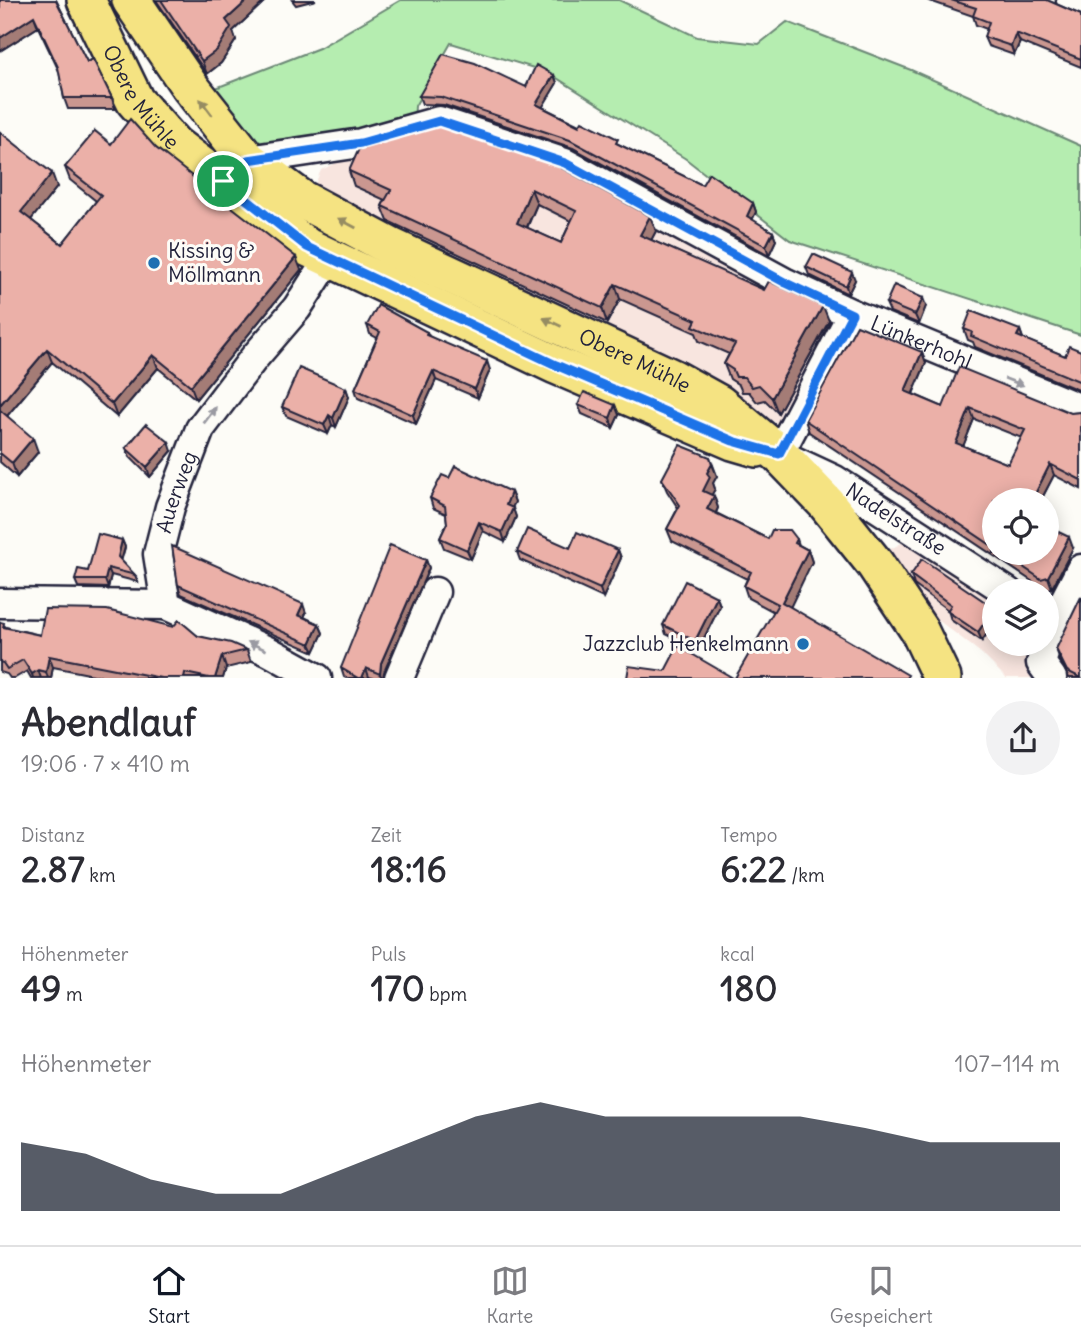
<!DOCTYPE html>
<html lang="de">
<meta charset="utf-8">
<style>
:root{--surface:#fff;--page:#f2f2f3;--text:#2b2b33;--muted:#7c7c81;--line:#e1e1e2;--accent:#111827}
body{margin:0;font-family:Delius,sans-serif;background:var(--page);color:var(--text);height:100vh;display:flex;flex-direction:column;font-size:26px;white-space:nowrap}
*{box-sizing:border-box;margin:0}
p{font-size:23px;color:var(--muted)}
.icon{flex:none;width:38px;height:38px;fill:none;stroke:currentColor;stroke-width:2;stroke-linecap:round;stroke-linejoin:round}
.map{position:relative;height:678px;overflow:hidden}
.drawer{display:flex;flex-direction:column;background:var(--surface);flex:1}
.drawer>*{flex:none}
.tools{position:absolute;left:982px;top:488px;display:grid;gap:14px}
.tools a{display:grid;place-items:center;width:77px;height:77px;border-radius:50%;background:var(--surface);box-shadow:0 4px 18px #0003;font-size:35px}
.pin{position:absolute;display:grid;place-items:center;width:60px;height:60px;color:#fff;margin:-30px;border:4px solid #fff;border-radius:50%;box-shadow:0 2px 7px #0007}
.round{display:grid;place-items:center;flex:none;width:74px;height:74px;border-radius:37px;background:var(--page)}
.overview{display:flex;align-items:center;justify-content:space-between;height:119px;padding:0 21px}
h1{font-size:38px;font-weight:800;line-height:52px}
.figures{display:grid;grid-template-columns:repeat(3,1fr);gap:10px;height:119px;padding:7px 21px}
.figures div{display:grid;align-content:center}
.figures b{font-size:35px;font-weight:800}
.figures small{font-size:19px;font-weight:400}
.figures p{font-size:19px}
.chart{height:196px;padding:14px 21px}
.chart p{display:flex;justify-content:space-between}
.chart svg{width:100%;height:126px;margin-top:7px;fill:var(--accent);opacity:.7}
.tabs{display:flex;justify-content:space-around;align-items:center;height:98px;border-top:2px solid var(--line);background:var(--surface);font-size:19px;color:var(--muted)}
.tabs a{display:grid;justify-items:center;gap:4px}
.tabs .active{color:var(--accent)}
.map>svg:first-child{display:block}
.built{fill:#f8e5df}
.green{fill:#b5edb0;stroke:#6c8876;stroke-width:2}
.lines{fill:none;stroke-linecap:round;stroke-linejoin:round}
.minor-casing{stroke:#22223b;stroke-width:33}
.major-casing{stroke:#22223b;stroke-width:42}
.minor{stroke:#fdfcf7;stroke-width:28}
.major{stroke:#f5e382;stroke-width:37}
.wall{fill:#ca9790;stroke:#22223b;stroke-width:2;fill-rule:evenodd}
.shaded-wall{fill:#a47b76;stroke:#22223b;stroke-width:2}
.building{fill:#ebb0a8;stroke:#22223b;stroke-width:2;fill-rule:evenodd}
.oneway{fill:#968c62}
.oneway2{fill:#9a9aa2}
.route-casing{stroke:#fff;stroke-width:14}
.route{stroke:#1a73e8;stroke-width:9}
.poi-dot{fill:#1f6fb2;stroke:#fdfcf7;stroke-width:2.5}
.labels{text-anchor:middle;stroke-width:6;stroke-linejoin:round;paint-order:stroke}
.street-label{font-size:21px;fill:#22223b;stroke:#fdfcf7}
.poi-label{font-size:21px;fill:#22223b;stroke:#fdfcf7;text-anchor:start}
</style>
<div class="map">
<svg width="1081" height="678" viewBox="0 0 1081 678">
<rect width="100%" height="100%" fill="#fdfcf7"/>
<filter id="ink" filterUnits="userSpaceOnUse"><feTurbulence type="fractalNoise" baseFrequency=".0143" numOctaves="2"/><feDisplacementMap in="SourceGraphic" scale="14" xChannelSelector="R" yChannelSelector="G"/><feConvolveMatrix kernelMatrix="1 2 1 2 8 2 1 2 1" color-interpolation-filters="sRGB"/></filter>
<g filter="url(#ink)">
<path class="built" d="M372,147L533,161L841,317L781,425L313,189L321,170Z
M909,539L994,593V644H1046L1081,678H1006L981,653L917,604L887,551Z"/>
<path class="green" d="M401,0H619L697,37L759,44L787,22L911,70L1081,146V335L790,240L686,159L547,72L451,43L415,106L414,123L256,155L203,93L319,48Z"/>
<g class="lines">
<g class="minor-casing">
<g id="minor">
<path d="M1071,0L1081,4"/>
<path id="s1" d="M240,167L248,160L361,143L439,121L565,163L786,283L852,314L1081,409"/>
<path id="s2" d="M852,314L779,454L835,480L1008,592"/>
<path d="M0,603L166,605"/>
<path id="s3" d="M317,678L270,652L166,605L158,554L170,507L200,429L254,358L297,308L329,258"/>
<path d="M399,678L435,592"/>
<path d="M1052,678L1041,663L1054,621L1081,569"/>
</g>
</g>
<g class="major-casing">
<g id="major">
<path id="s4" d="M86,0L135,101L174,145L307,247L556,365L733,441L757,448"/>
<path id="s5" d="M131,0L188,84L248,160L301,199L391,247L672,378L719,404L779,454L826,503L875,564L919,630L942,678"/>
</g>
</g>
<use href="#minor" class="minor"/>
<use href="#major" class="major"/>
</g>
<path class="wall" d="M0,0H56L87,62L112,98L115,109H68L64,98L59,71L38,27L0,51Z
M156,0H266L233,31L236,40L221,63L207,74Z
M292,0H316L296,5Z
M927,0H1047L1081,15V67L1020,42L1014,55L988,46L984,37L987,29L976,25L973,16Z
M554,75L557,83L542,107L702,185L753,203L756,212L752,220L773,232L776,240L769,255L573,148L444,105L422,104L419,96L526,87Z
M433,123L656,231L651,240L829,321L778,413L765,400L757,402L749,392H742L739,385L730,379L724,364L729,354L699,341L696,333L620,299L607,323L388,221L382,206L385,200L354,186L349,171ZM537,204L571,221L561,243L527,228Z
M0,132L57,187L31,220L62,244L96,201L70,180L65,167L111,144L156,148L301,270L196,399L158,368L117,417L52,362L7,416L38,452L17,477L0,462Z
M806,267L855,280L848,294L809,275Z
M886,303L926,306L919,324L890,312Z
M367,325L427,332L429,336L490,370L478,398L436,380L416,424L358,398L355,389L377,338L370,334Z
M964,329L1020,330L1023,339L1065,356L1081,351V391L975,347L973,342L968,340Z
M922,352L926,363L913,394L943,407L1071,413L1081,412V489L1054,475L1041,500H994V553H1046L1073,548L1052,588L1045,590L809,432L805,420ZM974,419L1022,438L1008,464L963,446Z
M346,388L349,397L336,427L332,425L328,434L286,416L282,407Z
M578,405H615L619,415L613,428L582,414Z
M126,448L172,451L150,477L130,457Z
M710,457L717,476L713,483L715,489L711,495L714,496L718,508L716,513L768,539H797L799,545L808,550L812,562L774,612L748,598L744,586L747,579L672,541L667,529L678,508L667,491L662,479Z
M449,478L511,492L515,502L512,507L516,517L505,542L483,531L471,559L444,548L440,538L447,523L446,514L433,508L430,498Z
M122,540L125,547L121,561L135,575L138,582L111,575L108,588L78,587L75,580L88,571Z
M570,548L618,550L621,558L603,598L520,560L517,552Z
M426,560L429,568L384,672L383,678H373L369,677L368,678H346L344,677L341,668Z
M911,575L994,608V623L982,641L951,620L948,610L914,585Z
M178,585L306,613L304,617L319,624L323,633L314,652L181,594Z
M717,597L720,606L698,650L666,634L663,625Z
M0,622L6,627L40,635L198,636L247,650L251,662L226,668L223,678H109L53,667L51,678H31L27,671L15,678H10L7,674L0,672Z
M1056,649L1081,678H1069L1060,660Z"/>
<path class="shaded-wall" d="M248,0H266L233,31L236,40L221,63L207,74L202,61L226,20Z
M34,16L38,27L0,51V38Z
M1016,33L1020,42L1014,55L1011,46Z
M554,75L557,83L539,113L536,104Z
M52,173L57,187L26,226L21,212Z
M531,189L537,204L522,238L517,223Z
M753,203L756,212L750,224L747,216Z
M650,216L656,231L646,250L640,235Z
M773,232L776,240L769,255L766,246Z
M296,257L301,270L196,399L191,386Z
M852,272L855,280L848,294L846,286Z
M615,284L620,299L607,323L602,308Z
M923,298L926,306L919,324L915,315Z
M823,306L829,321L778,413L772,398Z
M1020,330L1024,341L1017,336Z
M47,349L52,362L2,422L0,416V405Z
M922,352L926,363L909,402L905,391Z
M153,355L158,368L117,417L112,404Z
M487,361L490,370L478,398L475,389Z
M433,371L436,380L416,424L413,415Z
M346,388L349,397L336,427L333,418Z
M615,405L619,415L613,428L610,418Z
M970,408L974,419L960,454L956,443Z
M329,415L332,425L328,434L324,425Z
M33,438L38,452L17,477L12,463Z
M169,442L172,451L150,477L147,467Z
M712,464L717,476L713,483L715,489L707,503L703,491L707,473Z
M1050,464L1054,475L1041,500H1032Z
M511,492L515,502L509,514L506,505Z
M714,496L718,508L712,521L707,509Z
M513,508L516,517L505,542L502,532Z
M479,522L483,531L471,559L467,550Z
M1069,537L1073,548L1052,588L1048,577Z
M122,540L125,547L120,565L118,557Z
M618,550L621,558L603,598L600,589Z
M808,550L812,562L787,614L782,602Z
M426,560L429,568L384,672L383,678H382L380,674L381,663Z
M108,568L111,575L108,588L105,580Z
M717,597L720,606L698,650L695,641Z
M303,604L306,613L301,624L298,615Z
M994,609V623L982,641L978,632Z
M319,624L323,633L314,652L310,644Z
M49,656L53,667L51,678H48L46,672Z
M222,656L226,668L223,678H215Z
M366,668L369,677L368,678H362Z
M38,670L41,678H33L32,674Z"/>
<path class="building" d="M0,0H56L87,62L93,59L112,98H64L58,67L34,16L0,38Z
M161,0H248L226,20L231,27L217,50L202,61Z
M951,0H1047L1081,15V59L1016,33L1011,46L984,37L989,22L973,16L976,8Z
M443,54L475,63L526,87L536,65L554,75L536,104L579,126L582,121L618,139L616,143L702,185L709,173L753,203L747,216L773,232L766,246L570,140L441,97L419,96Z
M130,119L156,148L296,257L191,386L153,355L112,404L47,349L0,405V132L52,173L21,212L62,244L101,195L65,167L95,131L111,144Z
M433,123L553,163L650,216L640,235L764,290L769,281L823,306L772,398L759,385L752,387L744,377H736L733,370L724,364L735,344L693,326L696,320L615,284L602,308L382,206L391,190L349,171L361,144ZM531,189L576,211L561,243L517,223Z
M813,254L852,272L846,286L806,267Z
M894,285L923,298L915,315L886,303Z
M378,305L427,332L426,335L487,361L475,389L433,371L413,415L355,389L380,332L367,325Z
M971,311L1020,330L1017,336L1065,356L1069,346L1081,351V382L971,336L972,332L964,329Z
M857,325L922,352L905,391L943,407L959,367L1071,413L1081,412V480L1050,464L1032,500H994V547L805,420ZM970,408L1025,430L1008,464L956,443Z
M299,368L346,388L333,418L329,415L324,425L282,407Z
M584,392L615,405L610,418L578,405Z
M0,410L33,438L12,463L0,453Z
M146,424L169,442L147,467L126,448Z
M680,445L710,457L712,464L707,473L710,477L703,491L714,496L707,509L768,539L772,530H790L797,539L795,543L808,550L782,602L908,675L906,678H735L778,604L744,586L751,572L667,529L680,505L662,479Z
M455,466L511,492L506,505L513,508L502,532L479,522L467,550L440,538L447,523L445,506L430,498L442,475L449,478Z
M1046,526L1069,537L1048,577L1041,579L1002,553H1046Z
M527,529L570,548L577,532L618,550L600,589L517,552Z
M98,534L122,540L118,557L135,575L108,568L105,580H75L78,569L88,571Z
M390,545L426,560L381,663L380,674L366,668L362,678H358L341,668Z
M172,546L303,604L298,615L319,624L310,644L178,585Z
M922,559L994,608L978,632L947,611L951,605L911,575Z
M685,581L717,597L695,641L663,625Z
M1081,597V678L1067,671L1056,649Z
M45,609L107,610L173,627L179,620L198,636L231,643L247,650L222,656L215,678H209L185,673L184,678H161L49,656L46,672L38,670L32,674L23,660L7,669L3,663L0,662V622L4,623L3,627L40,635Z
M678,646L733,678H627L629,666L665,671Z"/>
<defs><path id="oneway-solid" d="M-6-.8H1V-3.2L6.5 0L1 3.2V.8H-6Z" transform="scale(1.75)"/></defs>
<g class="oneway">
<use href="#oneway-solid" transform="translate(206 107) rotate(-127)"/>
<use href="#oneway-solid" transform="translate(347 223) rotate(-152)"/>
<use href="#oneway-solid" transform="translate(552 322) rotate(-155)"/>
</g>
<g class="oneway2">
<use href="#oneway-solid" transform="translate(1014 382) rotate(21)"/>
<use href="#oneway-solid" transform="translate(210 415) rotate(-53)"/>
<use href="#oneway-solid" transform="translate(257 646) rotate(-156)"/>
</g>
</g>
<g class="lines" filter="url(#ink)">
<g class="route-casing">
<path id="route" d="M439,121L565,163L786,283L852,314L779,454L733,441L556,365L307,247L223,181L248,160L361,143Z"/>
</g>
<use href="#route" class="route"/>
</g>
<g class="poi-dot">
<circle cx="154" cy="263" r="7"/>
<circle cx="803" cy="644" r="7"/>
</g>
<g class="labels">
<g class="street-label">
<text dy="7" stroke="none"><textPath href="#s4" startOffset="112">Obere Mühle</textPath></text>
<text dy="7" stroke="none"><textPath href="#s1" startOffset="738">Lünkerhohl</textPath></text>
<text dy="7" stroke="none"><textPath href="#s5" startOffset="635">Obere Mühle</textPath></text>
<text dy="7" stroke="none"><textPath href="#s3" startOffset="284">Auerweg</textPath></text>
<text dy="7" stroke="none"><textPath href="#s2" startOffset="292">Nadelstraße</textPath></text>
</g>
<g class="poi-label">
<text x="168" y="258">Kissing &amp;<tspan x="168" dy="24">Möllmann</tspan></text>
<text x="789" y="651" text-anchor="end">Jazzclub Henkelmann</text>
</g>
</g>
</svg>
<div class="tools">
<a><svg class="icon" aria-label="locate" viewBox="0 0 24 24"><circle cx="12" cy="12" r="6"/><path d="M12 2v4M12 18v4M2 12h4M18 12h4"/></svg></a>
<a><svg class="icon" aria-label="layers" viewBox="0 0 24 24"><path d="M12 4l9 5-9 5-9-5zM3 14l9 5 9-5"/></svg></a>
</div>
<div class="pin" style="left:223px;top:181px;background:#1e9e55"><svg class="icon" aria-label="arrive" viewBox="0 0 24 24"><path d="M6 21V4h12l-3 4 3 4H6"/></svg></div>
</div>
<section class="drawer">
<div class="overview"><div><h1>Abendlauf</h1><p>19:06 · 7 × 410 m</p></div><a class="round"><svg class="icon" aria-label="share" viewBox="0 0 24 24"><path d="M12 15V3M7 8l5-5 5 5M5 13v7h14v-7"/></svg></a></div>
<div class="figures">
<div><p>Distanz</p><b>2.87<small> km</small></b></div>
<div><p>Zeit</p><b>18:16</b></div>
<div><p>Tempo</p><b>6:22<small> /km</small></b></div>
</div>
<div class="figures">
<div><p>Höhenmeter</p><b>49<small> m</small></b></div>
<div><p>Puls</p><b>170<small> bpm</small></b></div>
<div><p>kcal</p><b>180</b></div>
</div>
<div class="chart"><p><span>Höhenmeter</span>107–114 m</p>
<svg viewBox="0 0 160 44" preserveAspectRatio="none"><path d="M0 44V20L10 24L20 33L30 38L40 38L50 29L60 20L70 11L80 6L90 11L100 11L110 11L120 11L130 15L140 20L150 20L160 20V44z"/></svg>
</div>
</section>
<nav class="tabs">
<a class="active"><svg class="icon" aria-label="home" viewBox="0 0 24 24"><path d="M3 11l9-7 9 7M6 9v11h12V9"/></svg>Start</a>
<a><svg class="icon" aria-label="map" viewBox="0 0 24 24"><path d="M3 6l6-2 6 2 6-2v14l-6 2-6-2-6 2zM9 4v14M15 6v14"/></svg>Karte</a>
<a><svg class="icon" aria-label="saved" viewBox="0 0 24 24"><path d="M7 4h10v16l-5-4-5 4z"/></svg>Gespeichert</a>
</nav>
